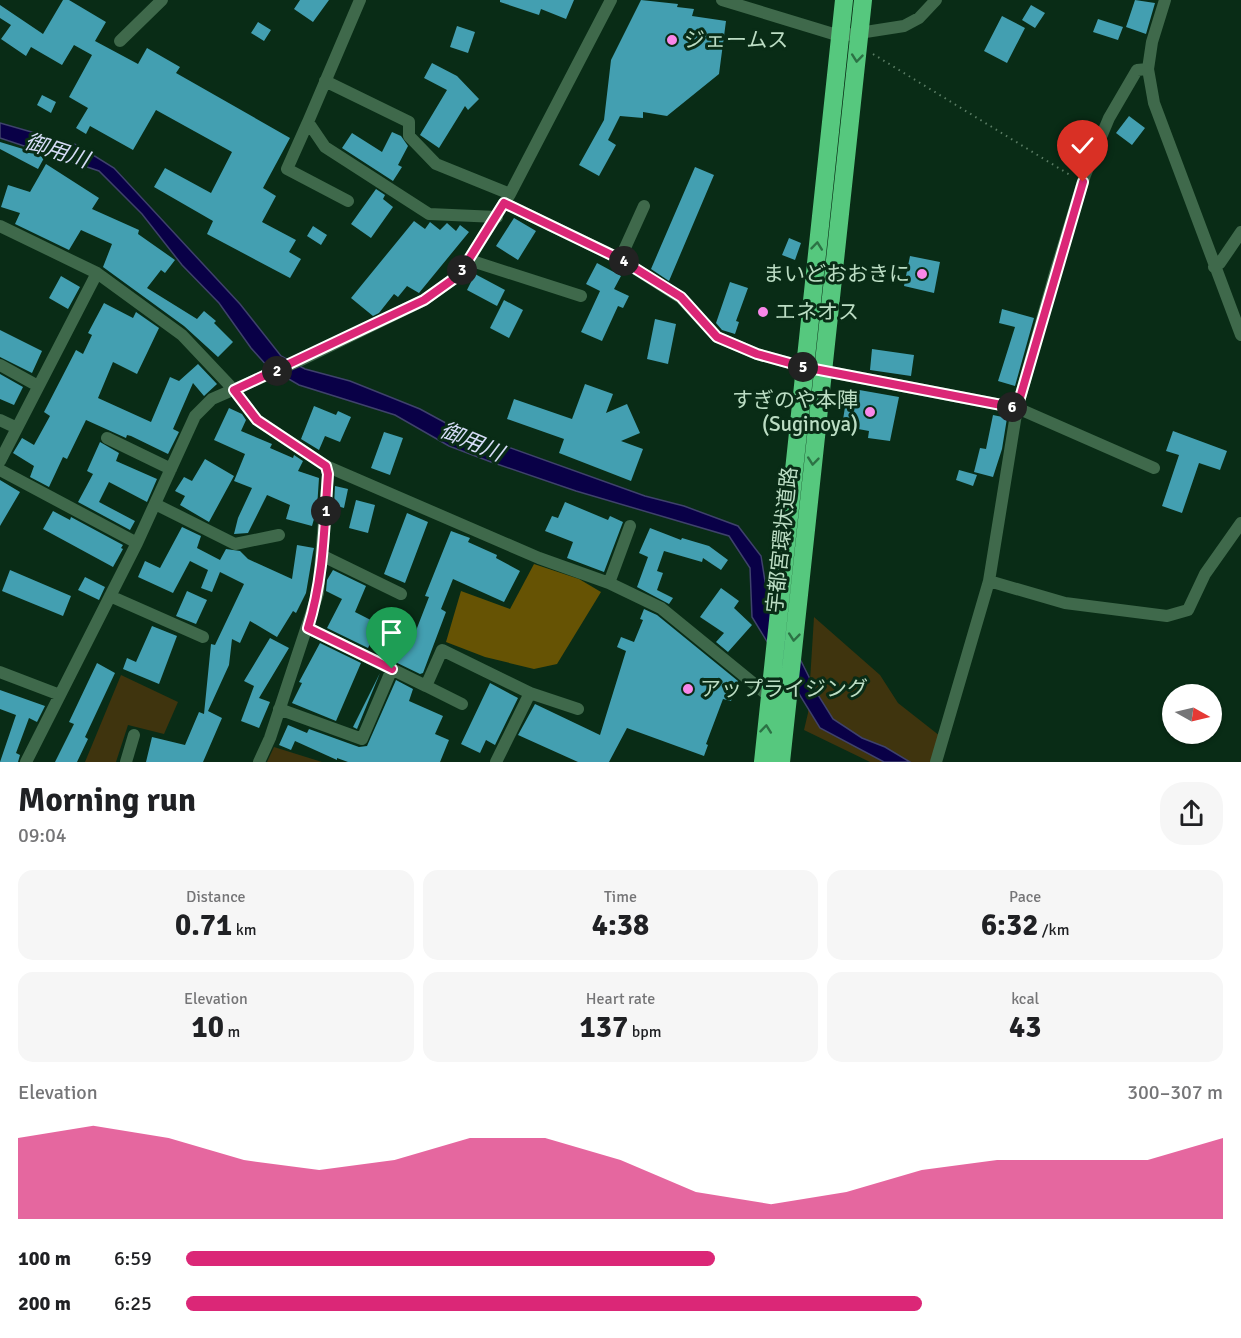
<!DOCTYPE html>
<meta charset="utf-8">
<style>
:root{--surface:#fff;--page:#f6f6f6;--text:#202124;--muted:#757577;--accent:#db2777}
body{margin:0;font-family:Signika,"Noto Sans JP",sans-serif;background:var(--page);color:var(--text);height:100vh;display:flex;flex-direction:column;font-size:22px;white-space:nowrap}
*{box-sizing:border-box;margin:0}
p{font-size:20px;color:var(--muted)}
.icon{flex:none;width:33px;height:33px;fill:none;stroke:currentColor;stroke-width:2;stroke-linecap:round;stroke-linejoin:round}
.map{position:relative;height:762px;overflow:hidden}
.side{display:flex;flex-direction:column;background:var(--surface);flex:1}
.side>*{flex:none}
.needle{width:39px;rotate:98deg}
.buttons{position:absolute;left:1162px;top:684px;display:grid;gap:12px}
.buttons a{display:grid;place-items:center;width:60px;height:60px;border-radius:50%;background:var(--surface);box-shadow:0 2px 4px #0004;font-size:30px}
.pin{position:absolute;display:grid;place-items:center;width:51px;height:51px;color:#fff;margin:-62px -26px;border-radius:50% 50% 50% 0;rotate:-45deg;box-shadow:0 0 6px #0007}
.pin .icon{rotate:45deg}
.km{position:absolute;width:30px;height:30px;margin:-15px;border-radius:50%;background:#222;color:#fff;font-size:16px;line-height:30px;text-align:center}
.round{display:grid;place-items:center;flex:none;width:63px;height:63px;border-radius:24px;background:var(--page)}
.overview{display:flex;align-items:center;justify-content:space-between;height:102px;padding:0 18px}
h1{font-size:33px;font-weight:700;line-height:45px}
.figures{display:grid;grid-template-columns:repeat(3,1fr);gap:9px;height:102px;padding:6px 18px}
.figures div{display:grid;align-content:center;border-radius:15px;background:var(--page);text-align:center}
.figures b{font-size:30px;font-weight:700}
.figures small{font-size:16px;font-weight:400}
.figures p{font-size:16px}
.chart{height:168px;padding:12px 18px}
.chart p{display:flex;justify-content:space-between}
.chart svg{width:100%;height:108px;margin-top:6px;fill:var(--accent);opacity:.7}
ul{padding:0 18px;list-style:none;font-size:20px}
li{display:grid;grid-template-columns:96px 72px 1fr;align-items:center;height:45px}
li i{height:15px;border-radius:8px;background:var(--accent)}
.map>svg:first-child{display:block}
.green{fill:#3f340e}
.forest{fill:#665304}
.water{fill:#090047;stroke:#3f426c;stroke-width:1.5}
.building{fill:#439fb1}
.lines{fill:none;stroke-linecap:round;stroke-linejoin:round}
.path{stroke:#5a7c64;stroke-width:2;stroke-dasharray:1.5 4.5;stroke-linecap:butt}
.street{stroke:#3f694b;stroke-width:12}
.highway{stroke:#56c87e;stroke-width:18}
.oneway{stroke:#2c7245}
.route-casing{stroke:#fff;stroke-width:12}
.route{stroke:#db2777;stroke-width:8}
.poi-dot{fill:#f987e9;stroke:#092c16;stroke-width:2}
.labels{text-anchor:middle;stroke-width:6;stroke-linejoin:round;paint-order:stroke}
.poi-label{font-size:21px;fill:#bcddc4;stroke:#092c16;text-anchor:start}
.street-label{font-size:21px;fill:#bcddc4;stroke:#092c16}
.water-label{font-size:22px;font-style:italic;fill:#d5dcf6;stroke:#092c16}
</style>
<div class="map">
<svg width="1241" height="762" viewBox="0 0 1241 762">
<rect width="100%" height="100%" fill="#092c16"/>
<path class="green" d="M814,617L880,675L898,703L940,736L932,762H870L804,730L808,713Z
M121,675L178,702L164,734L128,725L116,762H85Z
M274,747L322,762H267Z"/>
<path class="forest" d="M534,564L579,579L601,592L557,664L534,669L485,657L446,642L461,591L510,609Z"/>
<path class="water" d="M0,123L77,145L114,168L240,304L281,356L305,369L350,381L420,409L455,428L645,496L684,506L738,526L761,556L765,581L773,605L818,695L833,719L862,738L885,747L910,762H884L820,728L752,617L750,568L729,536L576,491L491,462L449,446L395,415L299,385L268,367L251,348L219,303L182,265L142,214L99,171L0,138Z"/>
<path class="building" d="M63,0H69L106,22L95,41L138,64L147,48L180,67L176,73L290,138L263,188L276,196L262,222L296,240L289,252L301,259L290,278L207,234L213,221L154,187L165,168L211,193L232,152L156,110L133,150L90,126L86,134L76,128L88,108L69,97L92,55L74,45L62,65L31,47L26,56L1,39L11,25L0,18V5L43,34Z
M300,0H329L313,22L294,9Z
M500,0H574L566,19L541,9L539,15L500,2Z
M641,0L678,4L677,7L694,9L692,16L726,21L719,74L667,116L643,112V118L620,116L608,140L616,145L599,176L579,165L604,120L611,60Z
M1135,0L1155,3L1146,34L1126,27Z
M1031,5L1045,13L1035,28L1022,20Z
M1002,16L1025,28L1007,63L984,51Z
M1098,19L1123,27L1118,40L1093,32Z
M258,22L271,30L264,41L251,33Z
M457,26L475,32L468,53L450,47Z
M432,63L457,76L479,99L468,110L465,106L439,148L420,135L447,90L424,78Z
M42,95L56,102L51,113L37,105Z
M1129,116L1145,128L1132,145L1116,133Z
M392,132L401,136L408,146L398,165L402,167L393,181L342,148L352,133L382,152Z
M0,142L23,149L24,148L44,158L38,169L0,149Z
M46,164L99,198L92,209L139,230L138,234L175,260L165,273L161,270L147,288L197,319L204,311L216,321L214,323L233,342L218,357L184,326L103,267L112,244L81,230L69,250L15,224L20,213L1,207L8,185L30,192Z
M695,167L714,175L669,281L651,269Z
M376,189L385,195L383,199L393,207L371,238L351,224Z
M514,218L536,231L518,260L496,246Z
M414,221L425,229L430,222L440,230L447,223L456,231L460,225L469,232L419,293L407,286L398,297L394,294L379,313L373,316L351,298Z
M313,226L327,235L321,245L307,236Z
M789,238L801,243L795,260L782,255Z
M910,256L940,262L934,293L904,286Z
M597,263L621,276L614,289L629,296L623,308L618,306L602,341L581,332L600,291L586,284Z
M475,274L505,290L497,306L467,290Z
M61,276L80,287L68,309L49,298Z
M730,282L748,288L736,321L739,322L735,334L722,330L716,323Z
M504,300L523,310L509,338L490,328Z
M104,303L133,318L136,312L159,328L137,374L113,362L98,398L151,422L170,377L179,381L198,364L217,384L204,396L193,383L173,429L179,432L168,454L131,436L127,435L126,438L86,420L67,459L63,457L49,487L30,477L34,466L13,453L22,438L34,445L50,416L44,412L76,350L83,354L92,335L88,333Z
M1002,309L1034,318L1015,386L998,381L1015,327L999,323Z
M655,319L676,324L668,364L647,359Z
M0,330L42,351L32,373L0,357Z
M872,349L914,355L911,376L870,370Z
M0,374L23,387L14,405L0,399Z
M585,384L613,394L606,413L627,404L640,433L621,441L643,449L631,481L559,453L564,439L507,419L514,399L572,419Z
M848,388L899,397L890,441L868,438L869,431L842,426Z
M314,406L336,415L338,411L351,417L340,442L325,436L319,450L301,439Z
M229,408L242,414L246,420L241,431L272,444L270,448L293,458L294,455L303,461L298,471L319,478L317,508L312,526L286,519L290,505L267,495L248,533L234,534L238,518L252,488L234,481L245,454L214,440Z
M993,415L1007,418L1002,449L993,477L974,472L980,448L986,449Z
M1173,431L1227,451L1220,470L1199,463L1182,513L1162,506L1179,455L1166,451Z
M384,432L403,438L390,475L371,468Z
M100,442L119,453L116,461L157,479L147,502L109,482L99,502L135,521L130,530L78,502L93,474L87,471Z
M205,459L234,476L209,522L180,505L185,496L175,491L184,477L192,481Z
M959,470L977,475L973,486L956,480Z
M0,480L20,492L0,526Z
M335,486L348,489L344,508L334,505Z
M356,500L375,505L368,533L349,528Z
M565,502L608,520L610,516L623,522L604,572L567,558L573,542L545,531L552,516L558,518Z
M53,511L70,520L71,517L123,545L121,548L123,549L113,567L43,529Z
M407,513L428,522L405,583L384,574Z
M182,527L201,536L197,548L220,560L226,549L240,551L248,559L292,579L297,545L314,548L313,552L306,593L296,613L293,611L277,637L250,621L240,643L232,639L229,665L208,711L222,718L203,762H146L152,737L185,745L199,712L204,714L211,644L215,645L244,584L220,572L212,592L201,588L208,570L190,561L173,593L138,577L145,561L160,568Z
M650,528L681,540L682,538L709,546L728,560L721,570L703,558L702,562L664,551L657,571L663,573L657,590L673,598L669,604L637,587L648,557L639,553Z
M451,531L470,538L468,542L497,555L496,558L520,571L504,602L453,579L441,609L446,612L423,673L420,674L387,658L389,654L370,644L368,648L327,628L342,599L326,591L327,580L333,570L366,586L355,612L412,641L429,597L425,596Z
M10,570L71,596L63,616L2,591Z
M85,577L105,587L99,600L78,590Z
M721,588L739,601L734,608L752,625L728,652L716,642L724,633L700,617Z
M187,591L207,600L196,624L176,616Z
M644,609L657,615L738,681L731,701L723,699L706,744L708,745L704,756L627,728L609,762H578L518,735L535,704L600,735L626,651L617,647L621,637L634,642L643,620L640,619Z
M152,626L177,636L159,684L123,669L127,658L136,662Z
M270,638L289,648L259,698L270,702L259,728L241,721L254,686L244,681Z
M320,643L361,663L336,721L292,703L302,683L299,682Z
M97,663L115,673L85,737L88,739L77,762H55L74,724L69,722Z
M380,673L357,729L353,727Z
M396,680L413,689L409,701L443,716L435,734L449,740L440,762H348L337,758V760L295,741L291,750L279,745L288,725L307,733L309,729L359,747L367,746Z
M490,683L518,698L495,745L486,740L480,753L461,744Z
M0,690L45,706L37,722L29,718L16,753L20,755L18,762H0L16,715L0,709Z"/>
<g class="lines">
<path class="path" d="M873,54L1070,175"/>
<path class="street" d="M360,0L308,122L325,147L429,214L497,217
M722,0L840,36L904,26L919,18L936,0
M1165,0L1152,42L1148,69L1154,103L1241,335
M120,41L162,0
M325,81L409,122V136L436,164L510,194
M308,122L287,169L348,201
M504,203L620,259L681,298L717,337L757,354L804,367L1017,408L1154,468
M0,226L97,273L182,335L234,390L257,420L326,466L328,474L318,593L270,738L259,762
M620,259L644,206
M469,260L581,296
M1214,267L1220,263L1241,232
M0,365L38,386
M0,420L17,428
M107,438L171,469
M0,461L97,273
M326,466L539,558L609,583L661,608L769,696L774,697
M0,470L137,543
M155,504L235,544L279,535
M323,556L401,594
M989,581L1065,603L1167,616L1188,610L1205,574L1241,523
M609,583L630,526
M110,596L203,637
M308,628L426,686L442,650L530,693L496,762
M0,672L60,695
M426,686L462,704
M530,693L578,709
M279,709L362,739L392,669
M26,762L137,543L195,416L212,399L301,360L424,300L459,275L510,194L611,0
M126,762L134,735
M936,762L989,581L1017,408L1056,270L1085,175L1109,118L1137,70L1148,69"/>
<path class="highway" d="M763,762L844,0
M781,762L863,0"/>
</g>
<defs><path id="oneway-chevron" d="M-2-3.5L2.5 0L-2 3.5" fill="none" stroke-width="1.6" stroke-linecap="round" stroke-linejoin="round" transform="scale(1.5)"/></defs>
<g class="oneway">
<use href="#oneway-chevron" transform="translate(857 58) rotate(96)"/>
<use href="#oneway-chevron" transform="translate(817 246) rotate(-84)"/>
<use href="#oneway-chevron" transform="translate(813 461) rotate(96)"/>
<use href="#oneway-chevron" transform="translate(794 637) rotate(96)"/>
<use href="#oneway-chevron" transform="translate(766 729) rotate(-84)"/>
</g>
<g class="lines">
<g class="route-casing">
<path id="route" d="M392,669L308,628C324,576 324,528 328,474L326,466L257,420L234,390L424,300L459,275L504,203L620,259L681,297L717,337L757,354L804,367L1017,408L1083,182"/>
</g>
<use href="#route" class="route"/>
</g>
<g class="poi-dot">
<circle cx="672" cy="40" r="6"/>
<circle cx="922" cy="274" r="6"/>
<circle cx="763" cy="312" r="6"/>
<circle cx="870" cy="412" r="6"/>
<circle cx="688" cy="689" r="6"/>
</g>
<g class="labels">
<g class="poi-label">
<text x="684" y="47">ジェームス</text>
<text x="910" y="281" text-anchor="end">まいどおおきに</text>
<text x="775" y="319">エネオス</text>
<text x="858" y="407" text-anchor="end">すぎのや本陣<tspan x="858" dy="24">(Suginoya)</tspan></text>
<text x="700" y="696">アップライジング</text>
</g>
<g class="street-label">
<text transform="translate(782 540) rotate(-84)" y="7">宇都宮環状道路</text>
</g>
<g class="water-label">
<text transform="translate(57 150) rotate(18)" y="8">御用川</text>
<text transform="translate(472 441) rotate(23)" y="8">御用川</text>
</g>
</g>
</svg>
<div class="buttons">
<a><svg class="needle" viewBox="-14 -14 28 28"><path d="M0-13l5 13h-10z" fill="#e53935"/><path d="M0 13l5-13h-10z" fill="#757577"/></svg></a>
</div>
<div class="pin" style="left:392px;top:669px;background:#1e9e55"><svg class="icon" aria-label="arrive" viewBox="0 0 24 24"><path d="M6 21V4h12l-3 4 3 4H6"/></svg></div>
<div class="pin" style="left:1083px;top:182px;background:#d93025"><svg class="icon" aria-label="check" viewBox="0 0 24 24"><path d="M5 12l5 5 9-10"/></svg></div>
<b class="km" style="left:326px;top:511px">1</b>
<b class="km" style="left:277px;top:371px">2</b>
<b class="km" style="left:462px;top:270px">3</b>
<b class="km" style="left:624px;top:261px">4</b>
<b class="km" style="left:803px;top:367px">5</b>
<b class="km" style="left:1012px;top:407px">6</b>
</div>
<section class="side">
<div class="overview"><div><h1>Morning run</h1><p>09:04</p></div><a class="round"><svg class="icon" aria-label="share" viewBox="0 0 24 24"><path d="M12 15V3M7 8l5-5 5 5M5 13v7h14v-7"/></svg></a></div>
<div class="figures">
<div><p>Distance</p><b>0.71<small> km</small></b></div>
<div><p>Time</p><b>4:38</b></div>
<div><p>Pace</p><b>6:32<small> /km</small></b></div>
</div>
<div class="figures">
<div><p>Elevation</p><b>10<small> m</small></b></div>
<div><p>Heart rate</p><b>137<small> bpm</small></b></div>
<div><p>kcal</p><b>43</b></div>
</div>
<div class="chart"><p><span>Elevation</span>300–307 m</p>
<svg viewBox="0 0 160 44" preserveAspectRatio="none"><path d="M0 44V11L10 6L20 11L30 20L40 24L50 20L60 11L70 11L80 20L90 33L100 38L110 33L120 24L130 20L140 20L150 20L160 11V44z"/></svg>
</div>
<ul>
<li><b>100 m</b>6:59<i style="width:51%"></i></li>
<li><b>200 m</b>6:25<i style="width:71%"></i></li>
</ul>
</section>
